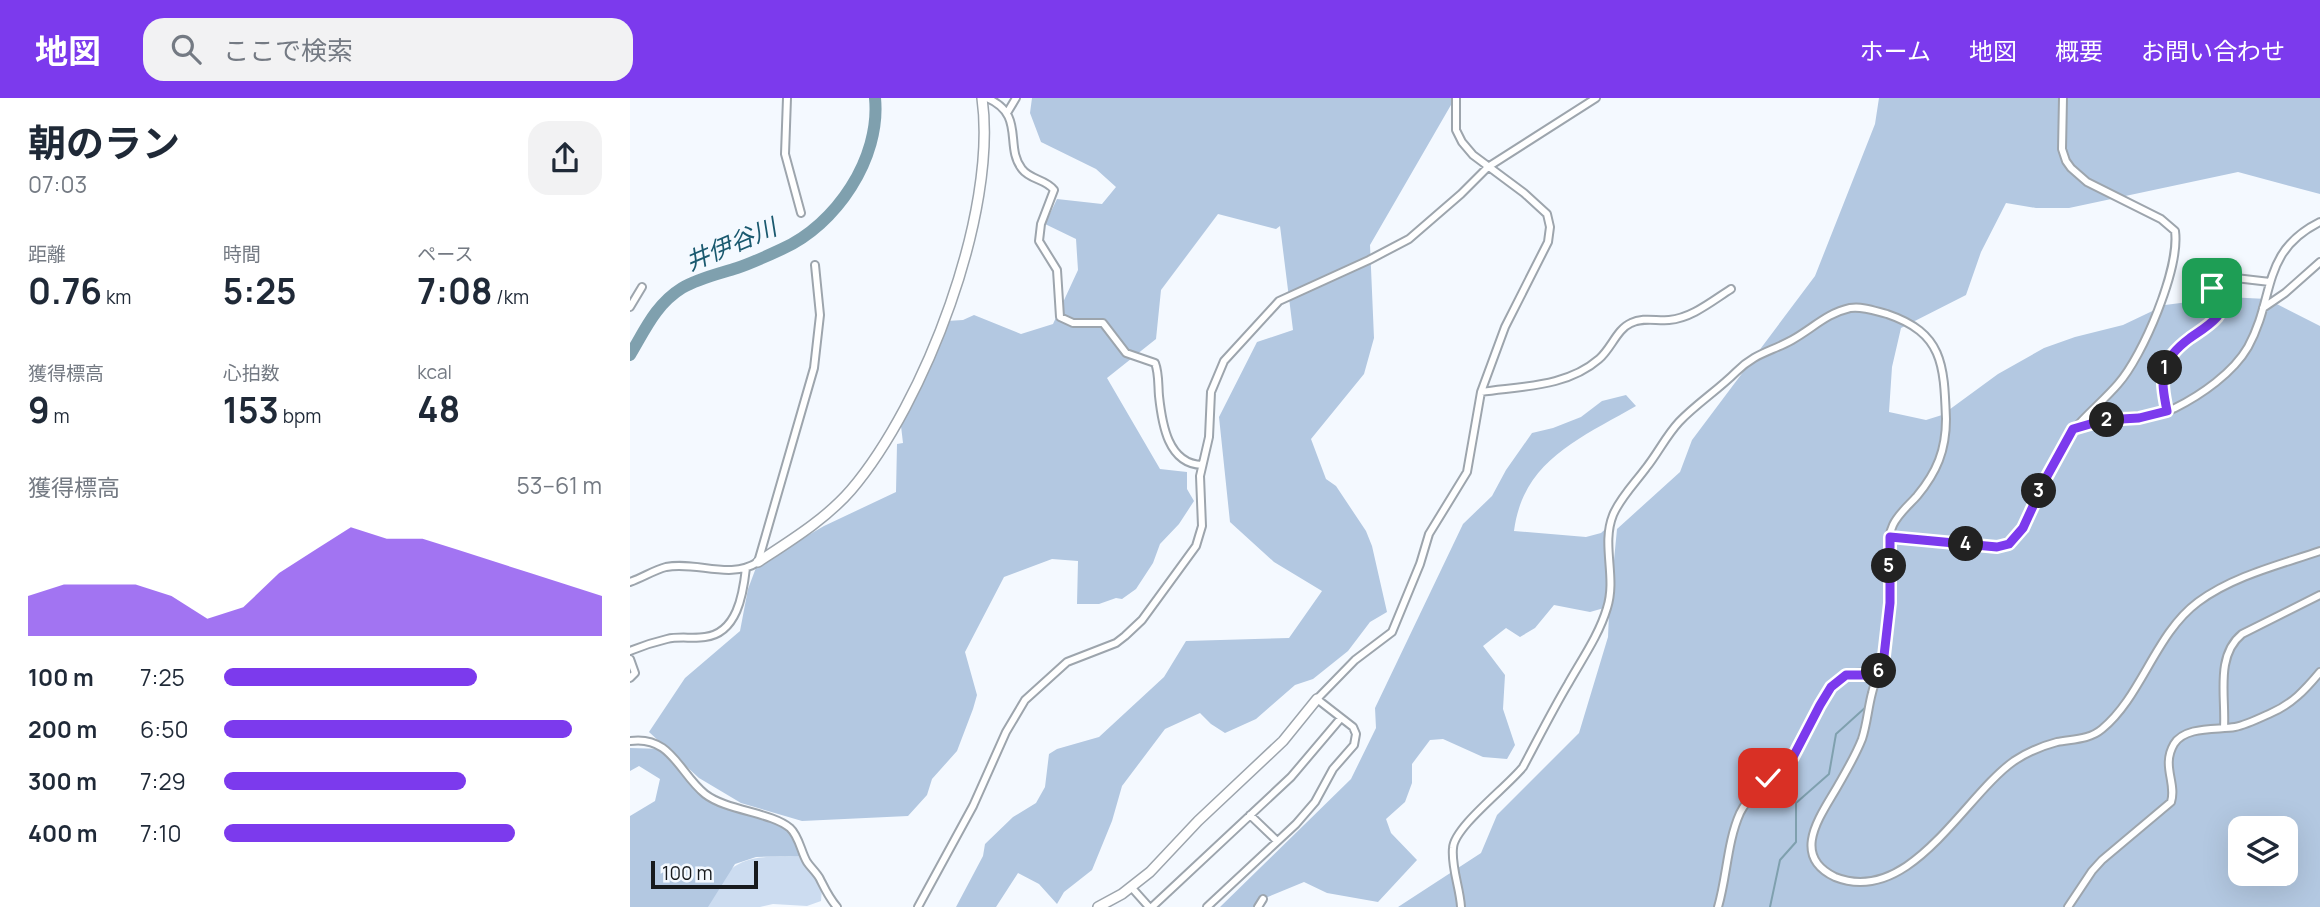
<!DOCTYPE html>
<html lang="ja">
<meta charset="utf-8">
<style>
:root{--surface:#fff;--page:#f2f2f3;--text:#1f2937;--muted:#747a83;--accent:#7c3aed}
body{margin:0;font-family:Manrope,"Noto Sans JP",sans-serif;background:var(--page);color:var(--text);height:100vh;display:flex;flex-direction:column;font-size:26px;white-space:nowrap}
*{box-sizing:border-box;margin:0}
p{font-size:23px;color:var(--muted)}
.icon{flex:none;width:38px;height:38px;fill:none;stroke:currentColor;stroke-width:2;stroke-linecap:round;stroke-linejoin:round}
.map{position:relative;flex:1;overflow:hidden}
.drawer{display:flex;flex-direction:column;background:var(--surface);width:630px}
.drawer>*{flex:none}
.fabs{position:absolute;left:1598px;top:718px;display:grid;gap:14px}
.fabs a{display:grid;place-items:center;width:70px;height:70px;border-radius:14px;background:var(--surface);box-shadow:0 7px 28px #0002;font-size:35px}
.scale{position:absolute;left:21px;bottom:18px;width:107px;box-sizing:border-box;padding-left:7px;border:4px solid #171a1d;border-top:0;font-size:19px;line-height:24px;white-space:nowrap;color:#171a1d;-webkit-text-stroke:5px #f4f9ff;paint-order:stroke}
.pin{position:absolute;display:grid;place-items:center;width:60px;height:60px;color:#fff;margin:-30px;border-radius:14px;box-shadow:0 4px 10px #0006}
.km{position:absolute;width:35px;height:35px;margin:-18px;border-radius:50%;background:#222;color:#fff;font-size:19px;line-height:35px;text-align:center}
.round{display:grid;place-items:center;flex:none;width:74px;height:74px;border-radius:21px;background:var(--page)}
.head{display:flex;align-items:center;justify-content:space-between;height:119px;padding:0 28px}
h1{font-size:38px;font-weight:700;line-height:52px}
.stats{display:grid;grid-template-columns:repeat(3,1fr);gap:10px;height:119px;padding:7px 28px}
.stats div{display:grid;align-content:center}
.stats b{font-size:35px;font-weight:700}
.stats small{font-size:19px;font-weight:400}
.stats p{font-size:19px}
.chart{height:196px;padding:14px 28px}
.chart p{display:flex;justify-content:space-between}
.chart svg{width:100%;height:126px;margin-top:7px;fill:var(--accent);opacity:.7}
ul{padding:0 28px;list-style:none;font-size:23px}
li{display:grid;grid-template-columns:112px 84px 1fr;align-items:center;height:52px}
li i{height:18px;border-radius:9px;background:var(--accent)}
header{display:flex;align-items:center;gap:42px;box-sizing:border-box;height:98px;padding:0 35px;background:var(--accent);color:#fff}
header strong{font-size:33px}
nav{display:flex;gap:38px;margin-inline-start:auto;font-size:24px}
.search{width:490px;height:63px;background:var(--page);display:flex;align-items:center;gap:18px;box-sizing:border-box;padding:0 24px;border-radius:21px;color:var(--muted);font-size:26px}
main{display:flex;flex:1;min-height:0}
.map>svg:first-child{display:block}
.green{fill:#ccdcf0}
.forest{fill:#b3c8e1;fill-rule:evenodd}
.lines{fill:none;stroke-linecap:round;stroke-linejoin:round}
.stream{stroke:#7fa0ae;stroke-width:2}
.river{stroke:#7fa0ae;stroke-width:12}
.street-casing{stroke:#9da5ad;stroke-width:10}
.secondary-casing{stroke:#9da5ad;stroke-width:12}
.street{stroke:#fff;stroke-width:6}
.secondary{stroke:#fff;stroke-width:9}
.route-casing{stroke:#fff;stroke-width:14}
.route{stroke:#7c3aed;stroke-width:9}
.labels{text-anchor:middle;stroke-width:6;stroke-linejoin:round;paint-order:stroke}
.water-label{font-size:24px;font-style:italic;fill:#1a596f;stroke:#f4f9ff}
</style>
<header>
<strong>地図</strong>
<div class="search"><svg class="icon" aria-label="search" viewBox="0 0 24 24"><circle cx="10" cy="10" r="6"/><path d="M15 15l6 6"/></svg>ここで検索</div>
<nav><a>ホーム</a><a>地図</a><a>概要</a><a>お問い合わせ</a></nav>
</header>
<main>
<section class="drawer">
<div class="head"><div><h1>朝のラン</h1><p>07:03</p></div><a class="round"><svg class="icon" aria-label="share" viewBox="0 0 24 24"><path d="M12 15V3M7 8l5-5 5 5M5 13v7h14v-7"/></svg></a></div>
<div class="stats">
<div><p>距離</p><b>0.76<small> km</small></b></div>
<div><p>時間</p><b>5:25</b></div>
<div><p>ペース</p><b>7:08<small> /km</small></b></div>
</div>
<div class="stats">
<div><p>獲得標高</p><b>9<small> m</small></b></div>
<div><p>心拍数</p><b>153<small> bpm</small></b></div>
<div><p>kcal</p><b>48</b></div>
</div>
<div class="chart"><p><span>獲得標高</span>53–61 m</p>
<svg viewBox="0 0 160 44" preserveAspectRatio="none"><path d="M0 44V30L10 26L20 26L30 26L40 30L50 38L60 34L70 22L80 14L90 6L100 10L110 10L120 14L130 18L140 22L150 26L160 30V44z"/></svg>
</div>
<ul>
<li><b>100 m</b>7:25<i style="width:67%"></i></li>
<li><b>200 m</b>6:50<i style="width:92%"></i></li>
<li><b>300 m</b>7:29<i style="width:64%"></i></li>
<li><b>400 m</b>7:10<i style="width:77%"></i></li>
</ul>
</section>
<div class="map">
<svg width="1690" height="809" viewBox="0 0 1690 809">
<rect width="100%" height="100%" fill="#f4f9ff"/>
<path class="green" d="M171,758L192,791L191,803L177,808L143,806L130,809H77C98,756 121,759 171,758Z"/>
<path class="forest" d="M402,0H825L740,147L744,240L734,276L681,341L696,381L706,388L736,433L742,448L757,514L740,524L718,553L683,581L665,587L626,621L595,635L581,626L570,615L535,631L492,688L482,723L462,772L434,794L427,806L409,786L388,775L366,809H326L353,758L355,746L383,719L406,705L415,689L419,656L427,651L469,639L534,579L556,543L659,540L692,493L644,464L600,424L589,319L627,244L663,232L650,128L646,131L588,116L531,192L526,241L477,280L530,371L557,374V391L564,403L549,426L530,446L523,465L506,491L492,501L486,500L469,506H447L448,463L422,461L374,479L335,554L347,597L343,611L327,653L302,681L297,697L278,718L172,723L111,705L69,680L19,634L55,580L110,533L118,491L127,467L194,428L266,394L267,346L273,345L271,328L289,281L306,255L317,223L333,222L344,217L391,236L423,226L448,172L446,141L415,126L427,101L472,106L486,89L466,71L411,44L400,15Z
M1249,0H1690V96L1608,74L1439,110H1406L1376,105L1351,154L1336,197L1271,230L1262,269L1259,314L1296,322L1312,317L1368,276L1414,250L1445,239L1493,227L1535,207L1597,199L1637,201L1690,228V809H768L851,755L867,717L949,635L978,539L980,493L974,510L960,514L924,507L905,530L890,539L876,530L853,548L875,577L873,611L885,647L877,661L853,659L813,641L800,642L782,666V685L775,704L756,721L761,735L787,762L748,804L697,795L674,784L633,801L624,809H590L721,681L746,630L745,610L833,426L862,398L876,372L902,335L923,330L951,319L972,303L996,297L1006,308C951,340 893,362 884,433L956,439L971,435L981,426L982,483L987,431L1050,374L1062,342L1185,178L1245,26ZM1610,730H1656V775H1610Z
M0,650L34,651L82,700L161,731L171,758L126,759L105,766L78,809H0V718L25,703L30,681L9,668L0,673Z"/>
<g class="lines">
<path class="stream" d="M1140,809L1150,762L1166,744V705L1199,676L1206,636L1237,608"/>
<path class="river" d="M0,257C15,232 26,206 52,190C69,180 88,176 107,170C122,165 137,158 152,151C206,127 251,60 245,0"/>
<g class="street-casing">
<path id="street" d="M157,0L155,56L171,115
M357,0C396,17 374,48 392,71C400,82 416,81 424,92L411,126L409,143L427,172L430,219L443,225H473L496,255L525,265C529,275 528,287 529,298C532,326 538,366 572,367
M377,15L386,0
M0,209L12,189
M1633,210L1655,195L1690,164
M851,294C892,288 937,289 969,261C981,251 987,231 1001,225C1013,219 1026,223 1039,222C1062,220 1082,203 1101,191
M1537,313C1530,278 1529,263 1560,240C1570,233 1579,228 1587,220L1591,213L1583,194L1584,184L1597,179L1640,184
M1445,331C1459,327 1473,322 1487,320C1507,317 1525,320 1545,310C1571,297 1603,275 1618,249C1646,198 1630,154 1690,124
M1260,439L1367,449C1373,449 1377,448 1382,444C1398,431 1418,372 1431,350C1446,324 1469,308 1488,286C1513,258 1550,170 1545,133L1531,121L1457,84L1441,70L1436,63L1432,51L1433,0
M0,484C12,480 24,472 36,469C67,463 100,482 128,464L184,270L190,217L185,167
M0,553C12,548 24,544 37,541C49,538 63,541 75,539C107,535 113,497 116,470
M0,561L5,575L0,580
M1594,629C1596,599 1585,558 1612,536L1690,497
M0,643C41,637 49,675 75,696C97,713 141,714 160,730C169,738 171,754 177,764C181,770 187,775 190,781C195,791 199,800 207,809
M620,717L646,742
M502,790L519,809
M288,809L343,708L376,634L395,602L437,564L486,545L495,538L512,522L566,448L572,428L570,378L579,339L581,294L594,263L649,203L739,162L779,141L831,96L858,69L966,0
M522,809L661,679L711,620
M577,809L666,726L685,704L703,671L724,647L726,636L723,629L687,601L725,562L762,534L790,466L799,436L837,374L851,294L875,229L918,144L920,129L917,116L894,95L843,57L832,44L826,32V0
M628,809L633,801
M831,809C830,790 821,769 823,750C824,729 877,689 893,669C908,641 922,613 938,586C952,561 969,537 977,510C987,479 971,447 983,417C990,400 1005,385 1016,370C1028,355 1036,338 1049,324C1066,306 1088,292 1106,274C1125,255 1140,254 1162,242C1182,231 1197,215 1220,210C1233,208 1245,213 1257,216C1313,235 1314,266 1316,321C1316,352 1307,374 1287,398C1279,407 1268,416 1263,427C1253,449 1261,479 1260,502C1260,520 1258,541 1254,559C1251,571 1245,582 1242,595C1238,610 1237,626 1232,641C1225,659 1215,675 1206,691C1189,720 1161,758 1205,779C1280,809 1334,698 1384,663C1396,655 1412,648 1427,644C1442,641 1459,642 1472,631C1512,598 1525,536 1568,504C1603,478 1649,467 1690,453
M1088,809C1097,779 1097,744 1110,715C1122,691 1144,680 1161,661C1166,656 1169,649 1172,643C1181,624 1196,586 1216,577C1225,573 1239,575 1248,577
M1438,809L1462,773L1472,762L1541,704C1547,685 1531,668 1544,646C1555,628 1587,632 1605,629C1616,627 1630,620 1641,615C1662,606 1675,592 1690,574"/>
</g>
<g class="secondary-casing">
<path id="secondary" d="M128,464C160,443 196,421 221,392C295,305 368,114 352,0
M468,809L492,796L520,774L568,723L653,643L687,601"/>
</g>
<use href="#street" class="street"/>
<use href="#secondary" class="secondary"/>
</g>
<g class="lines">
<g class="route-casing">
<path id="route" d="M1138,680L1163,659L1190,607L1201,589L1216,577H1248L1254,558L1260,505V439L1367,449L1379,446L1393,430L1416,380L1443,331L1474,322L1509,320L1537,313C1530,278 1529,263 1560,240C1570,233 1579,228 1587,219L1591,213L1582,190"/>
</g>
<use href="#route" class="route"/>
</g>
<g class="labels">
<g class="water-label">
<text transform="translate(101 147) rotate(-23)" y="8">井伊谷川</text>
</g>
</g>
</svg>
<div class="fabs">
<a><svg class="icon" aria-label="layers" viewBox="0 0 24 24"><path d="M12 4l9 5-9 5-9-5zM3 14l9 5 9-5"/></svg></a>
</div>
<div class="scale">100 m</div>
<div class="pin" style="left:1582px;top:190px;background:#1e9e55"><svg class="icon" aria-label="arrive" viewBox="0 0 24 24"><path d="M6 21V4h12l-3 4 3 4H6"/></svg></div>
<div class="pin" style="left:1138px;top:680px;background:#d93025"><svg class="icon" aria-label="check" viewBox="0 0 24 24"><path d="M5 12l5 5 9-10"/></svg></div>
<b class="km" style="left:1535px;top:270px">1</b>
<b class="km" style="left:1477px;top:322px">2</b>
<b class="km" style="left:1409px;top:393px">3</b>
<b class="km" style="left:1336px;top:446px">4</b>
<b class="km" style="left:1259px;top:468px">5</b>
<b class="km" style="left:1249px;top:573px">6</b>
</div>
</main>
